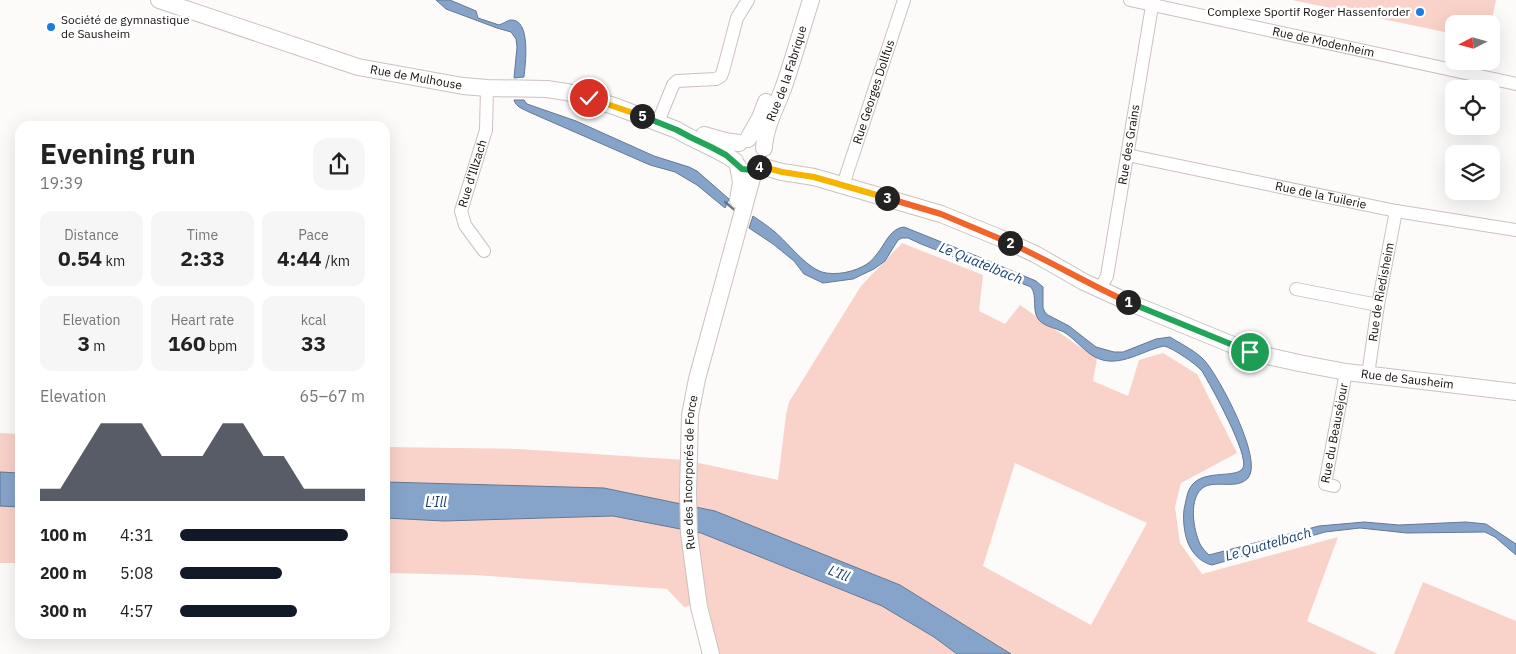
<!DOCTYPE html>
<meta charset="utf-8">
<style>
:root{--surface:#fff;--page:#f6f6f6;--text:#222;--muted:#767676;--accent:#111827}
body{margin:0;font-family:"IBM Plex Sans",sans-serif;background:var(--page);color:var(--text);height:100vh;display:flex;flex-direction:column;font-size:19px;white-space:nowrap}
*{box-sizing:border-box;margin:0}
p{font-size:16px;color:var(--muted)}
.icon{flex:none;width:28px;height:28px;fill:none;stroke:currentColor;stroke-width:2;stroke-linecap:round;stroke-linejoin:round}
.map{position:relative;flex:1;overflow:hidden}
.details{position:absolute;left:15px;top:121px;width:375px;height:518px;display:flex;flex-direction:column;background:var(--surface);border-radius:15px;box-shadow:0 5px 20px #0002}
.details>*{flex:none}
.needle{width:32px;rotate:264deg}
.buttons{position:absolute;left:1445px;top:15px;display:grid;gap:10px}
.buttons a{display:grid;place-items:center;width:55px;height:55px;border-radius:10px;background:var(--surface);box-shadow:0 5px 20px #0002;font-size:25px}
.pin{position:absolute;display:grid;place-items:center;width:42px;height:42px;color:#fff;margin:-21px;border:2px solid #fff;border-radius:50%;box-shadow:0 1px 5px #0007}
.km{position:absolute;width:25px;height:25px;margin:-12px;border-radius:50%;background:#222;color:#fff;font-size:14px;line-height:25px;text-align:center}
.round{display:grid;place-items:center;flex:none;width:52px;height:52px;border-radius:15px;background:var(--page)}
.headline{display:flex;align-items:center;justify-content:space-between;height:85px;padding:0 25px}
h1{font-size:28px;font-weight:700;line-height:38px}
.metrics{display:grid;grid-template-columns:repeat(3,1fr);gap:8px;height:85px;padding:5px 25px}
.metrics div{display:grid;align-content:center;border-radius:12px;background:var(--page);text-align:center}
.metrics b{font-size:21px;font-weight:700}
.metrics small{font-size:14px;font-weight:400}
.metrics p{font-size:14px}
.chart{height:140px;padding:10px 25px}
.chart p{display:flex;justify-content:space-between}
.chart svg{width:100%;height:90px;margin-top:5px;fill:var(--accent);opacity:.7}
ul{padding:0 25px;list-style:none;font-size:16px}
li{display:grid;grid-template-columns:80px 60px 1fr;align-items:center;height:38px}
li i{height:12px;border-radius:6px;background:var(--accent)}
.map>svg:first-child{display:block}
.green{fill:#f9d2c9;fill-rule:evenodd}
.water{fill:#86a4ca;stroke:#647892}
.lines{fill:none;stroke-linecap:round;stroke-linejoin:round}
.stream{stroke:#647892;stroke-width:2.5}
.minor-casing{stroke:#cdc1be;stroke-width:14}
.major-casing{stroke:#cdc1be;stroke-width:18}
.minor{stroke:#fff;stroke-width:12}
.major{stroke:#fff;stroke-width:16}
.split-1-casing{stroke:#fff;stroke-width:10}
.split-2-casing{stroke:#fff;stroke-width:10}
.split-3-casing{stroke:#fff;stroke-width:10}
.split-4-casing{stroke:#fff;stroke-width:10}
.split-5-casing{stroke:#fff;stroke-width:10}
.split-6-casing{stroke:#fff;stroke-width:10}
.split-1{stroke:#22a559;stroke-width:6}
.split-2{stroke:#f0652b;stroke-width:6}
.split-3{stroke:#f0652b;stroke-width:6}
.split-4{stroke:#f5b400;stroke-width:6}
.split-5{stroke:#22a559;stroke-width:6}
.split-6{stroke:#f5b400;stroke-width:6}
.poi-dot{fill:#197de6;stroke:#fff;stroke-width:2}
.labels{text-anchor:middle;stroke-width:5;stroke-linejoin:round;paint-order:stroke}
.poi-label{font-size:12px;fill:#14100f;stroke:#fff;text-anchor:end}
.street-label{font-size:12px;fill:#14100f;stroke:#fff}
.water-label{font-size:14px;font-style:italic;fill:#184172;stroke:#fff}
</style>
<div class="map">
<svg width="1516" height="654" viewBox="0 0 1516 654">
<rect width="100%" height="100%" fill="#fdfbfa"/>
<path class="green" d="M1292,0H1496L1491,24H1454V34Z
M902,243L983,275L979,311L1005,324L1020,305L1097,359L1093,381L1128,396L1139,360L1163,353L1197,374L1237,453L1181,483L1175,507L1180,543L1202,574L1338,537L1307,621L1378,654H1011L900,585L715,511L685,505L684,531L701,533L882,606L934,637L957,654H719L707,601L684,607L667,589L474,575L385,573V447L519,449L685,460L778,480L786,415L789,402L861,286ZM1015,463L1147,523L1091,625L983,566Z
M0,433L20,434V563H0Z
M1423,582L1516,621V654H1394Z"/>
<path class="water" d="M436,0H450L476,11L478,18L499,25C502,24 507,21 510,20C532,18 525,66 524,77L514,78L517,47L516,39L511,32L497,28L446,9Z
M514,100H524L527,104L576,121L654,156L689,167L697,171L729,199L725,208L697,185L675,172L650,165L529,112C523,109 516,107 514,100Z
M753,216C760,221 768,226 775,232C788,243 806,267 822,272C835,276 855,272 867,264C872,261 876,255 880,250C886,241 892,228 904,227L984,259L1036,281L1043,287V308L1046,314L1069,326L1096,347L1114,352H1123L1156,339L1170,337C1181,344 1196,351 1205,361C1219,377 1264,460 1248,478C1237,490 1217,480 1204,487C1188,497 1193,529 1200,544C1202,548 1206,552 1209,555L1319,526L1364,522L1399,525L1466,522L1486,524L1516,544V555L1495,537L1485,532L1407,533L1360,528L1325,532L1212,565C1200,562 1193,554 1188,543C1184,533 1182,515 1185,505C1186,500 1187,494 1189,490C1199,467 1236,480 1243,468C1250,456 1210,384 1202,371C1196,364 1173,348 1164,346C1140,351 1115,372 1090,354C1082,348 1075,340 1067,334C1059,328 1046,328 1039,320C1031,310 1038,297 1031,287L921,244L908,238H902L898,240L885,261L874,269L853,279L823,283L804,274L794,261L773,244L749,228Z
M0,472L20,473V507L0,506Z
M385,482L604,488L715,511L900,585L1011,654H957L934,637L882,606L701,533L613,516L444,521L385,518Z"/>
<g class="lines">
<path class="stream" d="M725,202L736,211"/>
<g class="minor-casing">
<g id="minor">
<path id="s1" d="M1130,0L1516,84"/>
<path d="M658,122L673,85L677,81L716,79L721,76L723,71L737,18L748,0"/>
<path id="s2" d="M1127,155L1396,211L1516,230"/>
<path id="s3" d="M843,185L904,0"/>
<path id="s4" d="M484,251L465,225L461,211L486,130L487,88"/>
<path id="s5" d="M1100,289L1107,276L1153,0"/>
<path d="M1296,289L1378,305"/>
<path id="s6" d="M1368,375L1378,305L1396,211"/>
<path id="s7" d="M1334,486L1325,484L1346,372"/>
</g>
</g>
<g class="major-casing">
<g id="major">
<path id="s8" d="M159,0L358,67L463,86L487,88L547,89L567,92L614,106L677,130C696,142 717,148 735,161"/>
<path d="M704,135L725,141L739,143"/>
<path d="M748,139L760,118L766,102"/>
<path id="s9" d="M764,148C765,126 777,106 784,86C794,57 802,28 811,0"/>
<path d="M738,166L741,182L738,200"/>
<path id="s10" d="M760,166L782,172L814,177L941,214L1000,238L1035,254L1084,282L1128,302L1250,352L1299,363L1346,372L1516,392"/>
<path id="s11" d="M711,654L699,607L689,533L688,493L690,415L697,379L752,178L756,169"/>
</g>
</g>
<use href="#minor" class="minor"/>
<use href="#major" class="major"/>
</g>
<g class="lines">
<g class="split-1-casing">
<path id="split-1" d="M1128,302L1250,352"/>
</g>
<g class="split-2-casing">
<path id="split-2" d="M1010,243C1050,261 1088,284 1128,302"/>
</g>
<g class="split-3-casing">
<path id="split-3" d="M887,198L941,214L1010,243"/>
</g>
<g class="split-4-casing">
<path id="split-4" d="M759,167L760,166L782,172L814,177L887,198"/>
</g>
<g class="split-5-casing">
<path id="split-5" d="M642,116L677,130L690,137L711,147L726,155L742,169L751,170L759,167"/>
</g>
<g class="split-6-casing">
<path id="split-6" d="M589,98L642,116"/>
</g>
<use href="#split-1" class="split-1"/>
<use href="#split-2" class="split-2"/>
<use href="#split-3" class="split-3"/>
<use href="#split-4" class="split-4"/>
<use href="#split-5" class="split-5"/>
<use href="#split-6" class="split-6"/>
</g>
<g class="poi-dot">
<circle cx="1420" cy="12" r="5"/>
<circle cx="51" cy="27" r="5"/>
</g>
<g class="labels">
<g class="poi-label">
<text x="1410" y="16">Complexe Sportif Roger Hassenforder</text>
<text x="61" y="24" text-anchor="start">Société de gymnastique<tspan x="61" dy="14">de Sausheim</tspan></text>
</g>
<g class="street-label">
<text dy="4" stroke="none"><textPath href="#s1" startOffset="198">Rue de Modenheim</textPath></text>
<text dy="4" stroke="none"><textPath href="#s9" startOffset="78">Rue de la Fabrique</textPath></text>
<text dy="4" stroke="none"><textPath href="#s8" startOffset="269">Rue de Mulhouse</textPath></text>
<text dy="4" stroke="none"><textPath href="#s3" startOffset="98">Rue Georges Dollfus</textPath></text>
<text dy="4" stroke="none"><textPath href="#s5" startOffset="148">Rue des Grains</textPath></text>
<text dy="4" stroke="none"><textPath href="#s4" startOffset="86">Rue d'Illzach</textPath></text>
<text dy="4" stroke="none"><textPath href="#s2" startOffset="198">Rue de la Tuilerie</textPath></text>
<text dy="4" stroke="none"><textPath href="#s6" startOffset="84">Rue de Riedisheim</textPath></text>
<text dy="4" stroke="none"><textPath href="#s10" startOffset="686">Rue de Sausheim</textPath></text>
<text dy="4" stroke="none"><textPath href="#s7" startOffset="61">Rue du Beauséjour</textPath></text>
<text dy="4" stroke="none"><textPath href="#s11" startOffset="184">Rue des Incorporés de Force</textPath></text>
</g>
<g class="water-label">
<text transform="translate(981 263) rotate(22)" y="5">Le Quatelbach</text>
<text x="436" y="507">L'Ill</text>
<text transform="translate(1268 544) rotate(-16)" y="5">Le Quatelbach</text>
<text transform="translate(839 573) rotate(22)" y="5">L'Ill</text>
</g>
</g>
</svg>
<div class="buttons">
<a><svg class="needle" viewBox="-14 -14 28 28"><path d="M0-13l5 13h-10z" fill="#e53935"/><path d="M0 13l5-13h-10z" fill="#767676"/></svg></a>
<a><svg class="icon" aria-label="locate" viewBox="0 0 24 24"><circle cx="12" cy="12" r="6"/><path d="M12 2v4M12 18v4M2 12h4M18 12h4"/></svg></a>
<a><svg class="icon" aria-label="layers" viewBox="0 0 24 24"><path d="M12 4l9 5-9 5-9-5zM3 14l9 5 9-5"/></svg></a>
</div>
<div class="pin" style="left:1250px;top:352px;background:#1e9e55"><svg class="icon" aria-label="arrive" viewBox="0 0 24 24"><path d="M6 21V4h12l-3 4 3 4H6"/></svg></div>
<div class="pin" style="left:589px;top:98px;background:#d93025"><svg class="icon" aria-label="check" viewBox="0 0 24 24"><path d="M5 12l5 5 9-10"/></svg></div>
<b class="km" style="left:1128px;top:302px">1</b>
<b class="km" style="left:1010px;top:243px">2</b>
<b class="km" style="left:887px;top:198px">3</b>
<b class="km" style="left:759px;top:167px">4</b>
<b class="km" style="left:642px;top:116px">5</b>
<section class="details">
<div class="headline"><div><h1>Evening run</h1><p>19:39</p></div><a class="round"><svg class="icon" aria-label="share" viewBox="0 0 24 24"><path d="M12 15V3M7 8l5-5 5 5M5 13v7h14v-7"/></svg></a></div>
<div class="metrics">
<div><p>Distance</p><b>0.54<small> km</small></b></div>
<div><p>Time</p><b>2:33</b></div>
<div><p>Pace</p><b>4:44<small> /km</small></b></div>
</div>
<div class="metrics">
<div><p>Elevation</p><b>3<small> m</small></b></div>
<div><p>Heart rate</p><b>160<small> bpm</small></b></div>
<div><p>kcal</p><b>33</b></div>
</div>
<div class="chart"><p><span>Elevation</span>65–67 m</p>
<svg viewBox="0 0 160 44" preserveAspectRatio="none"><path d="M0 44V38L10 38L20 22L30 6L40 6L50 6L60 22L70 22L80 22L90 6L100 6L110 22L120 22L130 38L140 38L150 38L160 38V44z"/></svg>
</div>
<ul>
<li><b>100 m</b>4:31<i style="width:91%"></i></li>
<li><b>200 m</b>5:08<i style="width:55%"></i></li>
<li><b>300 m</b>4:57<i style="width:63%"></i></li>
</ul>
</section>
</div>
